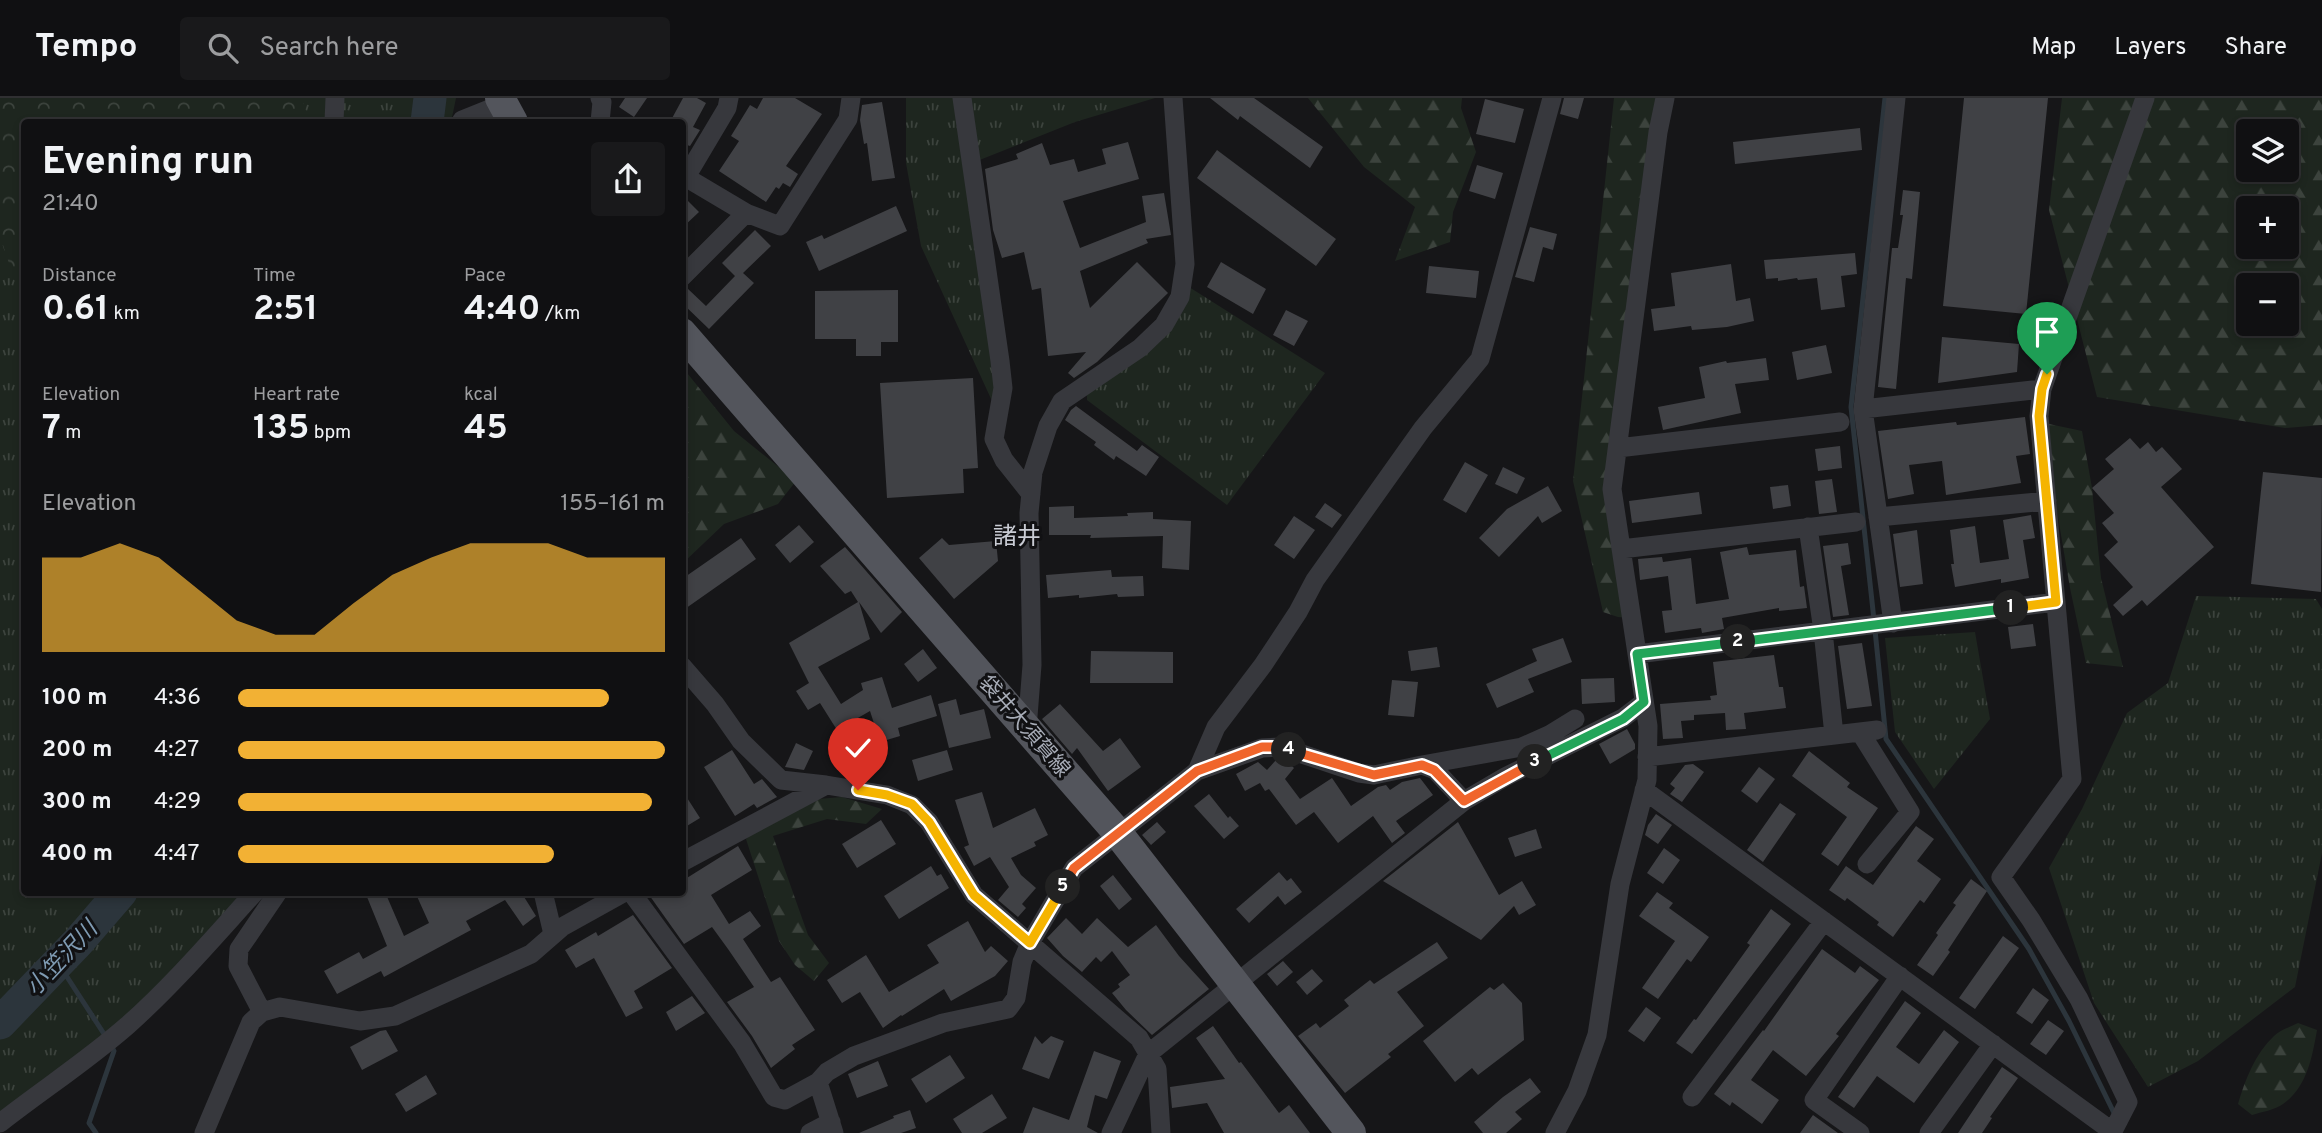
<!DOCTYPE html>
<meta charset="utf-8">
<style>
:root{--surface:#101012;--page:#19191b;--text:#f1f3f6;--muted:#9c9d9f;--line:#303032;--accent:#f2b134}
body{margin:0;font-family:Overpass,"Noto Sans JP",sans-serif;background:var(--page);color:var(--text);height:100vh;display:flex;flex-direction:column;font-size:26px;white-space:nowrap}
*{box-sizing:border-box;margin:0}
p{font-size:23px;color:var(--muted)}
.icon{flex:none;width:38px;height:38px;fill:none;stroke:currentColor;stroke-width:2;stroke-linecap:round;stroke-linejoin:round}
.map{position:relative;flex:1;overflow:hidden}
.side{position:absolute;left:21px;top:21px;width:665px;height:777px;display:flex;flex-direction:column;background:var(--surface);border-radius:7px;box-shadow:0 4px 10px #0003,0 0 0 2px var(--line)}
.side>*{flex:none}
.buttons{position:absolute;left:2236px;top:21px;display:grid;gap:14px}
.buttons a{display:grid;place-items:center;width:63px;height:63px;border-radius:7px;background:var(--surface);box-shadow:0 4px 10px #0003,0 0 0 2px var(--line);font-size:35px}
.pin{position:absolute;display:grid;place-items:center;width:60px;height:60px;color:#fff;margin:-72px -30px;border-radius:50% 50% 50% 0;rotate:-45deg;box-shadow:0 0 7px #0007}
.pin .icon{rotate:45deg}
.km{position:absolute;width:35px;height:35px;margin:-18px;border-radius:50%;background:#222;color:#fff;font-size:19px;line-height:35px;text-align:center}
.round{display:grid;place-items:center;flex:none;width:74px;height:74px;border-radius:7px;background:var(--page)}
.head{display:flex;align-items:center;justify-content:space-between;height:119px;padding:0 21px}
h1{font-size:38px;font-weight:700;line-height:52px}
.metrics{display:grid;grid-template-columns:repeat(3,1fr);gap:10px;height:119px;padding:7px 21px}
.metrics div{display:grid;align-content:center}
.metrics b{font-size:35px;font-weight:700}
.metrics small{font-size:19px;font-weight:400}
.metrics p{font-size:19px}
.chart{height:196px;padding:14px 21px}
.chart p{display:flex;justify-content:space-between}
.chart svg{width:100%;height:126px;margin-top:7px;fill:var(--accent);opacity:.7}
ul{padding:0 21px;list-style:none;font-size:23px}
li{display:grid;grid-template-columns:112px 84px 1fr;align-items:center;height:52px}
li i{height:18px;border-radius:9px;background:var(--accent)}
header{display:flex;align-items:center;gap:42px;box-sizing:border-box;height:98px;padding:0 35px;background:var(--surface);border-bottom:2px solid var(--line)}
header strong{font-size:33px}
nav{display:flex;gap:38px;margin-inline-start:auto;font-size:24px}
.search{width:490px;height:63px;background:var(--page);display:flex;align-items:center;gap:18px;box-sizing:border-box;padding:0 24px;border-radius:7px;color:var(--muted);font-size:26px}
.map>svg:first-child{display:block}
.grass{fill:url(#grass-tufts)}
.forest{fill:url(#forest-firs);fill-rule:evenodd}
.park{fill:url(#park-crowns)}
.lines{fill:none;stroke-linecap:round;stroke-linejoin:round}
.stream{stroke:#2c353c;stroke-width:5}
.river{stroke:#2c353c;stroke-width:33}
.building{fill:#404145}
.street{stroke:#37383d;stroke-width:19}
.primary{stroke:#53555c;stroke-width:30}
.split-1-casing{stroke:#fff;stroke-width:14}
.split-2-casing{stroke:#fff;stroke-width:14}
.split-3-casing{stroke:#fff;stroke-width:14}
.split-4-casing{stroke:#fff;stroke-width:14}
.split-5-casing{stroke:#fff;stroke-width:14}
.split-6-casing{stroke:#fff;stroke-width:14}
.split-1{stroke:#f5b400;stroke-width:9}
.split-2{stroke:#22a559;stroke-width:9}
.split-3{stroke:#22a559;stroke-width:9}
.split-4{stroke:#f0652b;stroke-width:9}
.split-5{stroke:#f0652b;stroke-width:9}
.split-6{stroke:#f5b400;stroke-width:9}
.labels{text-anchor:middle;stroke-width:6;stroke-linejoin:round;paint-order:stroke}
.street-label{font-size:21px;fill:#a8adb8;stroke:#111113}
.water-label{font-size:23px;font-style:italic;fill:#7f9bb3;stroke:#111113}
.quarter-label{font-size:24px;fill:#c9ccd4;stroke:#111113}
</style>
<header>
<strong>Tempo</strong>
<div class="search"><svg class="icon" aria-label="search" viewBox="0 0 24 24"><circle cx="10" cy="10" r="6"/><path d="M15 15l6 6"/></svg>Search here</div>
<nav><a>Map</a><a>Layers</a><a>Share</a></nav>
</header>
<div class="map">
<svg width="2322" height="1035" viewBox="0 0 2322 1035">
<defs>
<pattern id="grass-tufts" width="24" height="20" patternUnits="userSpaceOnUse" patternTransform="scale(1.75)"><rect width="24" height="20" fill="#1e261f"/><path d="M3 7l-1-3M5 7V3M7 7l1-3M15 17l-1-3M17 17v-4M19 17l1-3" fill="none" stroke="#3c433d"/></pattern>
<pattern id="forest-firs" width="22" height="20" patternUnits="userSpaceOnUse" patternTransform="scale(1.75)"><rect width="22" height="20" fill="#1e261f"/><path d="M5 1l3.5 6h-7zM16 11l3.5 6h-7z" fill="#3c433d"/></pattern>
<pattern id="park-crowns" width="20" height="18" patternUnits="userSpaceOnUse" patternTransform="scale(1.75)"><rect width="20" height="18" fill="#1e261f"/><path d="M2 6a3 3 0 1 1 6 0M12 15a3 3 0 1 1 6 0" fill="none" stroke="#3c433d"/></pattern>
</defs>
<rect width="100%" height="100%" fill="#161618"/>
<path class="grass" d="M0,0H456L451,24H24V794L251,795L98,952L0,1026Z
M906,0H955L998,245V316L921,148L906,65Z
M969,0H1155L1075,24L977,63Z
M1189,189L1325,275L1227,407L1087,302V294Z
M2196,498L2316,501L2322,511V755L2295,889L2198,963L2148,989L2094,905L2049,770L2082,711L2127,615L2168,585Z
M1975,534L1990,621L1934,691L1895,634L1885,540Z"/>
<path class="forest" d="M1308,0H1462L1461,10L1476,54L1453,114L1450,144L1395,163L1415,109L1364,69Z
M1614,0H1665L1612,391L1632,520L1618,519L1603,514L1573,383Z
M2062,0H2322V327L2285,330L2097,299L2049,112ZM2249,33H2287V72H2249ZM2249,110H2287V149H2249ZM2249,187H2287V226H2249Z
M683,270L734,333L796,383L778,406L724,426L683,465Z
M2049,326L2082,333L2092,390L2101,480L2123,569L2086,565L2070,490L2057,413Z
M842,699L882,711L866,726L827,721L773,738L808,837L829,865L814,883L795,867L779,843L746,741L771,717L818,701Z
M2298,925L2317,932C2312,960 2307,989 2283,1006C2275,1012 2261,1014 2252,1017L2238,1006C2245,982 2255,956 2274,938C2280,932 2290,929 2298,925Z"/>
<path class="park" d="M0,0H302L309,23L308,24H24V211L0,138Z"/>
<g class="lines">
<path class="stream" d="M1874,522L1851,309L1885,0
M1875,532L1886,641L2029,851L2069,923L2115,1017
M58,865L106,939
M96,1035L89,1025L114,953L111,947"/>
<path class="river" d="M427,24L430,0
M0,925L78,844L121,794"/>
</g>
<path class="building" d="M625,0H647L634,19L619,9Z
M683,0H697L706,5L693,29L700,32L690,48L684,46L682,49V24H670Z
M763,0H795L822,16L786,68L798,76L790,89L783,85L779,91L776,89L766,104L719,73L739,43L731,38L750,7L757,11Z
M1210,0H1254L1323,49L1310,70L1240,18L1238,22Z
M1564,0H1584L1578,21L1560,16Z
M1964,0H2048L2026,216L1943,208Z
M1485,1L1524,11L1515,45L1476,36Z
M882,4L895,80L872,83L867,45L864,46L860,22L862,7Z
M1860,30L1862,52L1735,66L1733,44Z
M1128,44L1139,81L1063,103L1080,150L1146,124L1142,98L1164,95L1171,137L1146,141L1148,145L1080,173L1090,210L1137,164L1168,195L1097,264L1074,280L1068,275L1086,254L1048,258L1041,190L1032,192L1024,154L1002,160L993,132L985,71L1018,61L1016,56L1042,45L1050,67L1074,61L1078,74L1106,66L1102,51Z
M1217,52L1336,141L1316,168L1197,80Z
M1477,67L1503,75L1495,101L1469,93Z
M1903,92L1920,94L1912,181L1906,180L1896,291L1878,289L1892,150H1898L1903,117H1900Z
M682,97L699,114L682,130Z
M896,108L907,133L819,173L806,144L822,137L824,141Z
M1530,129L1557,136L1553,152L1543,149L1534,184L1515,179Z
M755,132L771,148L743,175L754,185L709,231L682,205V191L687,190L706,208L735,178L722,165Z
M1855,155L1857,176L1841,178L1845,209L1821,212L1817,180L1798,182L1797,180L1778,183V180L1766,181L1764,162Z
M1221,164L1266,191L1253,216L1207,189Z
M1731,166L1736,203L1750,200L1754,223L1727,229L1692,232L1691,228L1654,233L1651,211L1675,208L1671,175Z
M1429,168L1479,173L1476,200L1426,195Z
M898,192V244H881V258H856V241H815V193Z
M1286,212L1308,223L1294,248L1273,237Z
M1942,239L2019,246L2017,274L1938,285Z
M1826,247L1832,275L1797,282L1792,254Z
M1766,260L1769,282L1735,286L1741,315L1663,332L1658,309L1705,300L1699,269L1726,263L1727,265Z
M973,280L978,370L963,371L964,395L887,400L880,285Z
M1076,308L1137,353L1142,347L1159,359L1146,378L1116,358L1114,362L1094,347L1096,344L1065,322L1071,312Z
M2025,319L2030,356L2016,358L2021,385L1946,397L1942,363L1926,365L1909,367L1914,396L1888,401L1878,333L1956,324L1957,327Z
M2130,340L2140,351L2148,344L2156,354L2162,349L2182,371L2161,389L2214,449L2147,508L2142,502L2123,518L2113,507L2133,489L2104,457L2118,444L2102,425L2114,415L2092,390L2114,371L2105,361Z
M1840,348L1842,370L1818,373L1815,351Z
M1465,364L1488,377L1466,415L1443,402Z
M1503,369L1525,380L1517,396L1495,386Z
M2263,374L2322,380L2321,494L2251,486Z
M1832,381L1837,414L1819,416L1815,383Z
M1788,387L1791,408L1773,411L1770,389Z
M1548,388L1562,413L1542,425L1538,418L1499,459L1479,440L1507,411Z
M1699,394L1702,416L1632,425L1629,403Z
M1325,405L1342,417L1332,430L1315,419Z
M1074,408V420L1128,418L1127,415L1153,414V421L1191,423L1189,472L1162,470L1163,438L1090,440L1091,437H1049V409Z
M2031,417L2035,440L2023,442L2029,480L2001,485V481L1955,489L1951,466H1954L1950,432L1975,428L1980,465L2009,461L2003,422Z
M1294,418L1315,432L1294,461L1274,447Z
M799,427L814,444L790,465L775,447Z
M1917,432L1923,486L1900,489L1893,436Z
M741,440L756,461L682,513V481Z
M942,440L949,447L996,443L998,463L954,501L919,460Z
M1848,445L1851,466L1841,468L1849,517L1833,519L1823,448Z
M845,449L902,514L881,535L859,504L870,541L818,569L841,606L863,592L861,585L882,579L892,610L931,597L937,618L898,630L900,638L880,644L870,613L837,632L820,605L808,612L796,593L809,585L789,545L858,504L851,493L845,496L820,468Z
M1747,449L1749,457L1796,452L1800,489L1804,488L1807,510L1779,513V510L1722,520L1724,531L1702,535L1701,530L1665,535L1662,513L1672,512L1668,478L1640,482L1638,461L1662,459L1663,464L1691,460L1696,506L1729,501L1720,454Z
M1111,472L1112,479L1143,478L1144,498L1118,499L1117,496L1079,500V497L1048,500L1046,477Z
M2033,526L2036,548L2011,551L2008,529Z
M1563,540L1572,564L1528,581L1534,594L1497,610L1486,586L1537,563L1532,551Z
M1862,545L1872,608L1847,611L1838,548Z
M1437,549L1440,569L1411,573L1408,553Z
M923,551L937,570L918,584L904,566Z
M1091,553L1173,554V585H1090Z
M1774,557L1779,589H1783L1786,610L1744,615L1746,631L1726,632L1725,615L1694,617V622L1681,623L1683,640L1663,641L1660,606L1711,602L1710,598L1717,597L1713,564Z
M1614,580L1615,604L1582,606L1581,581Z
M1392,582L1418,584L1414,619L1388,617Z
M956,601L960,617L984,611L991,640L949,650L938,606Z
M1060,606L1103,653L1120,640L1141,669L1108,693L1077,650L1072,656L1042,621Z
M1627,631L1635,646V651L1610,666L1599,646Z
M796,645L813,653L804,672L785,669Z
M732,652L754,686L762,681L777,699L757,710L754,706L735,718L704,669Z
M947,652L953,672L918,683L912,662Z
M1809,653L1850,685L1847,689L1878,710L1838,768L1821,756L1847,719L1792,678Z
M1279,661L1288,664L1294,670L1285,681L1300,701L1332,680L1351,708L1378,689L1386,687L1390,692L1402,684L1420,680L1433,697L1396,723L1405,735L1392,745L1373,718L1338,745L1314,714L1296,727L1269,691L1265,693L1260,685L1245,693L1236,676L1258,664L1267,672L1276,662Z
M1693,666L1704,674L1682,704L1670,696L1675,690L1670,686L1685,667Z
M1759,669L1775,681L1757,705L1741,693Z
M682,692L700,720L682,731Z
M982,694L993,730L1035,710L1048,737L1034,744L1036,748L1011,760L1021,777L1036,790L1022,806L1026,810L1018,819L998,802L1009,789L990,759L974,768L964,749L969,747L955,702Z
M1209,696L1228,720L1230,718L1239,728L1224,741L1194,708Z
M1780,705L1796,716L1763,764L1747,752Z
M1656,716L1672,727L1658,746L1645,737L1648,727Z
M881,722L896,746L857,770L842,746Z
M1157,724L1166,734L1151,747L1142,737Z
M1458,724L1499,797L1522,783L1536,807L1519,817L1514,808L1481,842L1383,783Z
M1916,728L1934,741L1917,763L1941,781L1924,805L1920,802L1893,839L1877,827L1879,824L1847,800L1845,803L1829,792L1846,768L1873,787Z
M1536,731L1542,750L1515,759L1508,740Z
M738,748L752,772L711,797L729,826L750,813L761,828L743,841L771,884L780,879L815,932L792,947L795,951L771,970L752,938L727,904L754,889L728,851L712,829L684,846L647,794H682V783Z
M1664,750L1680,762L1663,786L1647,775Z
M931,768L937,778L941,776L949,790L899,821L884,798Z
M1279,774L1287,783L1291,780L1302,794L1285,807L1278,798L1249,825L1236,811Z
M1113,777L1132,801L1119,812L1100,788Z
M1971,781L1987,793L1948,852L1950,854L1933,878L1917,867L1938,837L1936,835L1956,807L1953,805Z
M365,794H385L404,838L429,825L415,794H521L536,818L523,828L505,802L466,823L471,832L384,879L381,873L337,896L324,873L359,854L363,861L387,848Z
M1657,794L1673,805L1669,810L1709,839L1691,864L1687,861L1658,901L1642,890L1675,843L1639,818Z
M1771,811L1791,826L1692,956L1676,945L1694,921L1696,922L1750,847L1747,845Z
M633,817L672,870L634,893L643,910L626,919L594,860L576,870L565,852L596,834L598,838Z
M1066,820L1082,836L1097,820L1128,849L1156,827L1179,858L1209,891L1152,937L1126,912L1112,895L1120,889L1118,886L1130,877L1112,853L1101,864L1096,859L1082,874L1063,858L1047,840Z
M968,823L985,854L991,848L1008,863L995,878L951,903L944,891L902,918L901,917L883,930L860,894L842,905L827,882L866,857L889,894L939,865L927,847Z
M2003,838L2019,850L1975,911L1959,900Z
M1437,844L1448,860L1397,894L1424,928L1388,956L1391,959L1345,995L1298,938L1316,925L1320,930L1349,908L1344,902L1370,882L1374,886Z
M1822,851L1855,875L1860,868L1879,882L1836,936L1839,938L1806,978L1773,952L1751,982L1779,1002L1762,1026L1732,1004L1730,1008L1714,996L1763,932L1764,933Z
M1283,863L1293,874L1277,888L1267,876Z
M1312,871L1323,883L1307,897L1296,884Z
M1503,885L1522,905L1524,942L1478,977L1472,970L1455,984L1423,943L1490,889L1494,892Z
M2033,890L2049,902L2032,926L2016,915Z
M692,898L705,915L676,933L666,914Z
M1905,903L1921,915L1896,949L1919,966L1944,932L1959,944L1914,1005L1877,978L1854,1010L1838,999Z
M1646,909L1661,920L1644,944L1628,933Z
M2048,922L2064,933L2046,957L2030,946Z
M1213,928L1239,965L1241,964L1279,1015L1289,1007L1310,1035H1224L1207,1005L1172,1010L1170,989L1225,981L1196,940Z
M386,932L398,953L362,972L350,949L380,933Z
M1035,938L1042,946L1051,938L1064,943L1049,981L1022,971Z
M1094,953L1121,963L1107,1001L1095,997L1087,1029L1098,1035H1023L1033,1009L1069,1022Z
M950,957L965,980L926,1005L911,981Z
M878,963L888,988L857,1000L848,976Z
M2002,969L2018,980L1990,1019L1992,1020L1982,1035H1958Z
M426,977L437,996L406,1014L395,996Z
M1530,980L1541,994L1515,1014L1522,1021L1506,1035H1483L1474,1024L1503,999Z
M992,996L1007,1020L982,1035H962L953,1021Z
M910,1012L916,1030L901,1035H859L894,1020L893,1018Z
M1813,1017L1838,1035H1800Z"/>
<g class="lines">
<path class="street" d="M600,0L602,4L600,24
M962,0L1000,263L1003,290L994,341L1004,362L1031,396
M334,24L335,0
M461,24L462,22L502,6
M682,77L746,115
M686,79L727,10L729,0
M682,179L746,115L780,128L848,21L851,0
M2042,291L2039,318L2072,681L2001,779L2031,822L2079,901L2128,1004L2112,1035
M1863,311L1896,0
M1618,350L1840,324
M1878,419L2047,403
M1808,429L1823,533L1834,637
M1621,451L1856,424
M1893,525L1863,311L2042,291L2145,0
M1637,556L2056,504
M682,568L715,606L741,643L781,682L826,687L887,697L912,707L929,724L974,797L1139,940L1157,971L1161,1035
M1027,631L1032,567L1029,415L1033,374L1048,328L1062,303L1140,250L1164,227L1180,199L1185,166L1173,0
M1860,634L1910,714L1867,766
M1647,659L1877,632
M1422,667L1522,649L1549,637L1575,621
M1197,673L1216,629L1263,567L1298,514L1315,482L1423,330L1480,261L1552,0
M1644,692L2113,1034
M682,764L826,687
M543,794L553,836
M631,794L742,945L774,999L785,1002L818,984
M262,914L238,868L239,851L278,794
M1692,999L1824,823
M0,1025C42,992 87,963 128,927C174,886 214,839 255,794
M204,1035L251,924L262,914L280,909L360,923L395,918L531,856L562,829L625,794
M810,1035L831,1024
M834,1035L818,984L827,974L854,958L943,925L1008,911L1016,900L1022,864L1030,845L1074,770L1197,673L1262,650L1281,649L1359,675L1374,677L1422,667L1435,672L1464,703
M1111,1035L1148,956L1464,703L1505,679L1623,620L1644,604
M1555,1035L1577,993L1597,937L1620,786L1647,682L1648,628L1612,391L1658,34L1665,0
M1860,1035L1814,1002L1900,878
M1929,1035L1993,946"/>
<path class="primary" d="M500,0L513,24
M682,235L1117,734L1351,1035"/>
</g>
<g class="lines">
<g class="split-1-casing">
<path id="split-1" d="M2011,510L2056,504L2039,318L2042,291L2047,276"/>
</g>
<g class="split-2-casing">
<path id="split-2" d="M1738,544L2011,510"/>
</g>
<g class="split-3-casing">
<path id="split-3" d="M1535,664L1623,621L1644,604L1637,556L1738,544"/>
</g>
<g class="split-4-casing">
<path id="split-4" d="M1289,652L1374,677L1422,667L1434,672L1464,703L1535,664"/>
</g>
<g class="split-5-casing">
<path id="split-5" d="M1063,789L1074,770L1197,673L1262,649H1281L1289,652"/>
</g>
<g class="split-6-casing">
<path id="split-6" d="M858,692L887,697L912,706L929,724L974,797L1030,845L1063,789"/>
</g>
<use href="#split-1" class="split-1"/>
<use href="#split-2" class="split-2"/>
<use href="#split-3" class="split-3"/>
<use href="#split-4" class="split-4"/>
<use href="#split-5" class="split-5"/>
<use href="#split-6" class="split-6"/>
</g>
<g class="labels">
<g class="street-label">
<text transform="translate(1025 628) rotate(49)" y="7">袋井大須賀線</text>
</g>
<g class="water-label">
<text transform="translate(61 860) rotate(-47)" y="8">小笠沢川</text>
</g>
<g class="quarter-label">
<text x="1017" y="446">諸井</text>
</g>
</g>
</svg>
<div class="buttons">
<a><svg class="icon" aria-label="layers" viewBox="0 0 24 24"><path d="M12 4l9 5-9 5-9-5zM3 14l9 5 9-5"/></svg></a>
<a>+</a>
<a>−</a>
</div>
<div class="pin" style="left:2047px;top:276px;background:#1e9e55"><svg class="icon" aria-label="arrive" viewBox="0 0 24 24"><path d="M6 21V4h12l-3 4 3 4H6"/></svg></div>
<div class="pin" style="left:858px;top:692px;background:#d93025"><svg class="icon" aria-label="check" viewBox="0 0 24 24"><path d="M5 12l5 5 9-10"/></svg></div>
<b class="km" style="left:2011px;top:510px">1</b>
<b class="km" style="left:1738px;top:544px">2</b>
<b class="km" style="left:1535px;top:664px">3</b>
<b class="km" style="left:1289px;top:652px">4</b>
<b class="km" style="left:1063px;top:789px">5</b>
<section class="side">
<div class="head"><div><h1>Evening run</h1><p>21:40</p></div><a class="round"><svg class="icon" aria-label="share" viewBox="0 0 24 24"><path d="M12 15V3M7 8l5-5 5 5M5 13v7h14v-7"/></svg></a></div>
<div class="metrics">
<div><p>Distance</p><b>0.61<small> km</small></b></div>
<div><p>Time</p><b>2:51</b></div>
<div><p>Pace</p><b>4:40<small> /km</small></b></div>
</div>
<div class="metrics">
<div><p>Elevation</p><b>7<small> m</small></b></div>
<div><p>Heart rate</p><b>135<small> bpm</small></b></div>
<div><p>kcal</p><b>45</b></div>
</div>
<div class="chart"><p><span>Elevation</span>155–161 m</p>
<svg viewBox="0 0 160 44" preserveAspectRatio="none"><path d="M0 44V11L10 11L20 6L30 11L40 22L50 33L60 38L70 38L80 27L90 17L100 11L110 6L120 6L130 6L140 11L150 11L160 11V44z"/></svg>
</div>
<ul>
<li><b>100 m</b>4:36<i style="width:87%"></i></li>
<li><b>200 m</b>4:27<i style="width:100%"></i></li>
<li><b>300 m</b>4:29<i style="width:97%"></i></li>
<li><b>400 m</b>4:47<i style="width:74%"></i></li>
</ul>
</section>
</div>
